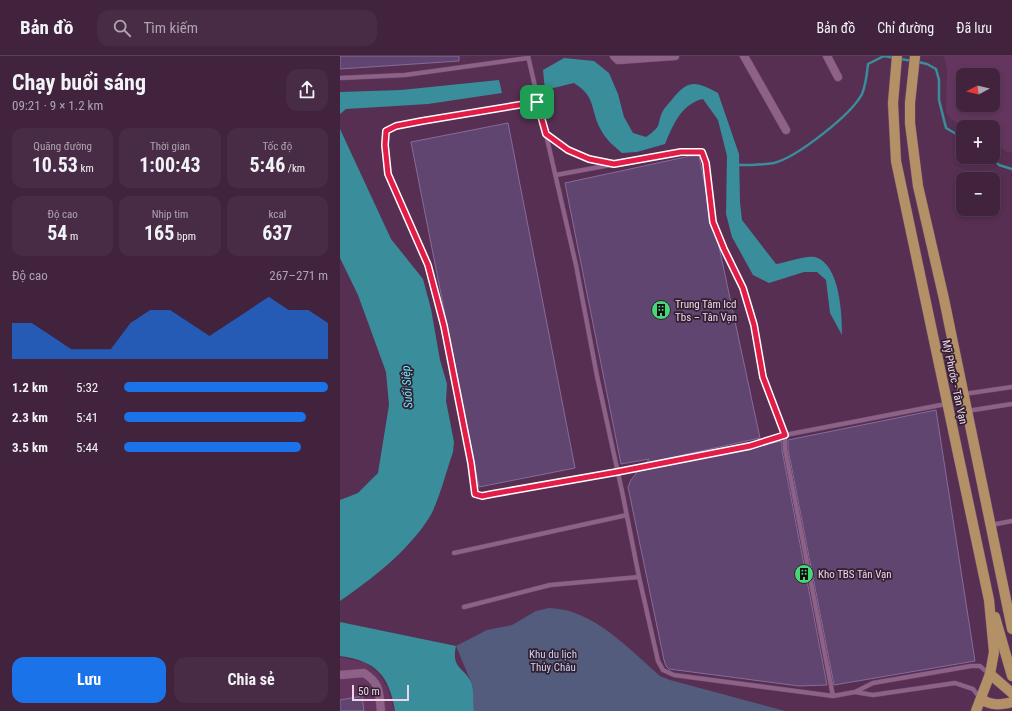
<!DOCTYPE html>
<html lang="vi">
<meta charset="utf-8">
<style>
:root{--surface:#41233e;--page:#482b45;--text:#f1f3f6;--muted:#aea4b0;--line:#5a4058;--accent:#1a73e8}
body{margin:0;font-family:"Roboto Condensed",sans-serif;background:var(--page);color:var(--text);height:100vh;display:flex;flex-direction:column;font-size:15px;white-space:nowrap}
*{box-sizing:border-box;margin:0}
p{font-size:13px;color:var(--muted)}
.icon{flex:none;width:22px;height:22px;fill:none;stroke:currentColor;stroke-width:2;stroke-linecap:round;stroke-linejoin:round}
.map{position:relative;flex:1;overflow:hidden}
.drawer{display:flex;flex-direction:column;background:var(--surface);width:340px}
.drawer>*{flex:none}
.needle{width:26px;rotate:263deg}
.tools{position:absolute;left:616px;top:12px;display:grid;gap:8px}
.tools a{display:grid;place-items:center;width:44px;height:44px;border-radius:8px;background:var(--surface);box-shadow:0 2px 6px #0003,0 0 0 1px var(--line);font-size:20px}
.scale{position:absolute;left:12px;bottom:10px;width:57px;box-sizing:border-box;padding-left:4px;border:2px solid #eed5ea;border-top:0;font-size:11px;line-height:14px;white-space:nowrap;color:#eed5ea;-webkit-text-stroke:3px #321f2f;paint-order:stroke}
.pin{position:absolute;display:grid;place-items:center;width:34px;height:34px;color:#fff;margin:-17px;border-radius:8px;box-shadow:0 2px 6px #0006}
.round{display:grid;place-items:center;flex:none;width:42px;height:42px;border-radius:12px;background:var(--page)}
.head{display:flex;align-items:center;justify-content:space-between;height:68px;padding:0 12px}
h1{font-size:22px;font-weight:700;line-height:30px}
.stats{display:grid;grid-template-columns:repeat(3,1fr);gap:6px;height:68px;padding:4px 12px}
.stats div{display:grid;align-content:center;border-radius:10px;background:var(--page);text-align:center}
.stats b{font-size:20px;font-weight:700}
.stats small{font-size:11px;font-weight:400}
.stats p{font-size:11px}
.chart{height:112px;padding:8px 12px}
.chart p{display:flex;justify-content:space-between}
.chart svg{width:100%;height:72px;margin-top:4px;fill:var(--accent);opacity:.7}
.cta{display:flex;gap:8px;margin-top:auto;padding:8px 12px}
.cta a{flex:1;height:46px;border-radius:12px;background:var(--accent);color:#fff;font-size:16px;font-weight:700;line-height:46px;text-align:center}
.cta a+a{background:var(--page);color:var(--text)}
ul{padding:0 12px;list-style:none;font-size:13px}
li{display:grid;grid-template-columns:64px 48px 1fr;align-items:center;height:30px}
li i{height:10px;border-radius:5px;background:var(--accent)}
header{display:flex;align-items:center;gap:24px;box-sizing:border-box;height:56px;padding:0 20px;background:var(--surface);border-bottom:1px solid var(--line)}
header strong{font-size:19px}
nav{display:flex;gap:22px;margin-inline-start:auto;font-size:14px}
.search{width:280px;height:36px;background:var(--page);display:flex;align-items:center;gap:10px;box-sizing:border-box;padding:0 14px;border-radius:12px;color:var(--muted);font-size:15px}
main{display:flex;flex:1;min-height:0}
.map>svg:first-child{display:block}
.built{fill:#64365f;fill-rule:evenodd}
.green{fill:#535c7c}
.water{fill:#3a8d9b}
.lines{fill:none;stroke-linecap:round;stroke-linejoin:round}
.stream{stroke:#3a8d9b;stroke-width:2.5}
.building{fill:#604571;stroke:#876b9a}
.service-casing{stroke:#714f6d;stroke-width:5}
.minor-casing{stroke:#714f6d;stroke-width:9}
.primary-casing{stroke:#714f6d;stroke-width:11}
.service{stroke:#8e6288;stroke-width:4}
.minor{stroke:#8e6288;stroke-width:8}
.primary{stroke:#b39066;stroke-width:10}
.route-casing{stroke:#fff;stroke-width:8}
.route{stroke:#e11d48;stroke-width:5}
.labels{text-anchor:middle;stroke-width:3.5;stroke-linejoin:round;paint-order:stroke}
.poi-label{font-size:11px;fill:#eed5ea;stroke:#321f2f;text-anchor:start}
.street-label{font-size:11px;fill:#eed5ea;stroke:#321f2f}
.park-label{font-size:11px;fill:#cad4f3;stroke:#321f2f}
.water-label{font-size:12px;font-style:italic;fill:#6ee6fc;stroke:#321f2f}
</style>
<header>
<strong>Bản đồ</strong>
<div class="search"><svg class="icon" aria-label="search" viewBox="0 0 24 24"><circle cx="10" cy="10" r="6"/><path d="M15 15l6 6"/></svg>Tìm kiếm</div>
<nav><a>Bản đồ</a><a>Chỉ đường</a><a>Đã lưu</a></nav>
</header>
<main>
<section class="drawer">
<div class="head"><div><h1>Chạy buổi sáng</h1><p>09:21 · 9 × 1.2 km</p></div><a class="round"><svg class="icon" aria-label="share" viewBox="0 0 24 24"><path d="M12 15V3M7 8l5-5 5 5M5 13v7h14v-7"/></svg></a></div>
<div class="stats">
<div><p>Quãng đường</p><b>10.53<small> km</small></b></div>
<div><p>Thời gian</p><b>1:00:43</b></div>
<div><p>Tốc độ</p><b>5:46<small> /km</small></b></div>
</div>
<div class="stats">
<div><p>Độ cao</p><b>54<small> m</small></b></div>
<div><p>Nhịp tim</p><b>165<small> bpm</small></b></div>
<div><p>kcal</p><b>637</b></div>
</div>
<div class="chart"><p><span>Độ cao</span>267–271 m</p>
<svg viewBox="0 0 160 44" preserveAspectRatio="none"><path d="M0 44V22L10 22L20 30L30 38L40 38L50 38L60 22L70 14L80 14L90 22L100 30L110 22L120 14L130 6L140 14L150 14L160 22V44z"/></svg>
</div>
<ul>
<li><b>1.2 km</b>5:32<i style="width:100%"></i></li>
<li><b>2.3 km</b>5:41<i style="width:89%"></i></li>
<li><b>3.5 km</b>5:44<i style="width:87%"></i></li>
</ul>
<div class="cta"><a>Lưu</a><a>Chia sẻ</a></div>
</section>
<div class="map">
<svg width="672" height="655" viewBox="0 0 672 655">
<rect width="100%" height="100%" fill="#572f52"/>
<path class="built" d="M604,0H672V95L669,97L653,87V71H625L611,63L606,56L607,14ZM623,19H653V49H623Z
M0,601L25,607L38,617L47,631L54,655H0Z"/>
<path class="green" d="M209,552C253,553 289,593 320,620L330,624L445,655H134L131,626L116,590L147,574L172,569L196,555Z"/>
<path class="water" d="M224,2L254,5L269,17L278,38L284,61L293,77L306,81C325,68 315,68 324,53C327,49 331,45 334,41C350,22 358,27 378,37L399,98L400,146L402,164L436,208C445,207 466,199 475,201C500,208 502,258 502,279L490,257L486,224L477,216H464L429,227L413,219L392,181L386,158L387,100L378,64L363,43C341,48 333,69 325,88L297,96L282,97C274,90 266,84 261,74C250,55 257,41 234,27L205,34L203,14Z
M159,24L162,37L88,48L6,53L0,58V36L61,34Z
M0,73L51,183L83,223L91,253L100,304L107,328L106,345L114,386L113,396C107,413 98,448 89,462C67,496 33,522 0,545V444L18,437L38,417L49,349L46,316L18,239L0,202Z
M0,566L116,590C111,613 124,611 131,626C134,634 133,646 134,655H55C49,619 36,605 0,600Z"/>
<g class="lines">
<path class="stream" d="M560,3L573,5
M578,6L587,8L596,13L599,24V44L606,72L623,82
M652,101L659,109L672,113
M397,109C409,109 422,109 434,107C457,101 511,59 522,38C526,29 527,17 528,8L544,0L555,2"/>
</g>
<path class="building" d="M0,0H119V5L0,13Z
M168,67L235,412L139,431L71,86Z
M350,100H359L366,135L370,167L378,186L420,382L306,407L309,403L281,408L225,127Z
M596,354L635,605L494,629L448,393V384Z
M442,385V394L487,629L459,630L329,613L326,610L324,604L288,431L291,424L298,415Z
M22,640L24,655H0V644Z"/>
<g class="lines">
<g class="service-casing">
<path id="service" d="M188,0L236,209L257,320L283,440L299,521
M0,22L65,19L188,2
M197,46L82,65L56,70L46,75L45,89L48,118L88,209L104,270L131,407L135,438L142,440L153,438L277,416L410,389L445,379V393L493,640
M206,78C228,94 245,102 272,108
M216,119L341,96H362L367,107L373,166L384,193L403,232L414,269L423,321L445,379L606,348
M624,338L672,331
M627,355L672,348
M651,469L672,465
M114,497L287,459
M124,551L210,529L299,521L318,605L323,614L334,619L493,640L515,636L533,627L631,610H640L649,618
M515,636L533,639L615,627L633,633L640,642"/>
</g>
<g class="minor-casing">
<path id="minor" d="M274,0L278,4L335,0
M404,0L446,74
M487,0L498,21
M0,619L24,617C41,628 39,637 41,655"/>
</g>
<g class="primary-casing">
<path id="primary" d="M557,0L553,47L556,105L649,544L654,596L650,618L636,655
M575,0L570,47V67L578,130L604,243L672,573
M655,561L672,620
M650,618L672,637
M641,643C652,650 660,649 672,646"/>
</g>
<use href="#service" class="service"/>
<use href="#minor" class="minor"/>
<use href="#primary" class="primary"/>
</g>
<g class="lines">
<g class="route-casing">
<path id="route" d="M197,46L206,78L228,94L249,103L274,108L341,96H362L366,107L373,166L384,193L403,232L414,269L423,321L445,379L410,390L277,416L152,438L142,440L135,438L131,407L104,270L88,209L48,118L45,89L46,75L56,70L82,65Z"/>
</g>
<use href="#route" class="route"/>
</g>
<defs>
<g id="building-disc" transform="scale(1)"><circle r="9.5" fill="#47d779" stroke="#321f2f"/><path d="M-4-6H4V6H1V3H-1V6H-4ZM-2.5-4.3h1.7v1.8h-1.7ZM.8-4.3h1.7v1.8H.8ZM-2.5-1h1.7V.8h-1.7ZM.8-1h1.7V.8H.8Z" fill="#111"/></g>
</defs>
<g fill-rule="evenodd">
<use href="#building-disc" x="321" y="254"/>
<use href="#building-disc" x="464" y="518"/>
</g>
<g class="labels">
<g class="poi-label">
<text x="335" y="252">Trung Tâm Icd<tspan x="335" dy="13">Tbs – Tân Vạn</tspan></text>
<text x="478" y="522">Kho TBS Tân Vạn</text>
</g>
<g class="street-label">
<text transform="translate(615 326) rotate(78)" y="4">Mỹ Phước - Tân Vạn</text>
</g>
<g class="park-label">
<text x="213" y="602">Khu du lịch<tspan x="213" dy="13">Thủy Châu</tspan></text>
</g>
<g class="water-label">
<text transform="translate(67 331) rotate(-94)" y="4">Suối Siệp</text>
</g>
</g>
</svg>
<div class="tools">
<a><svg class="needle" viewBox="-14 -14 28 28"><path d="M0-13l5 13h-10z" fill="#e53935"/><path d="M0 13l5-13h-10z" fill="#aea4b0"/></svg></a>
<a>+</a>
<a>−</a>
</div>
<div class="scale">50 m</div>
<div class="pin" style="left:197px;top:46px;background:#1e9e55"><svg class="icon" aria-label="arrive" viewBox="0 0 24 24"><path d="M6 21V4h12l-3 4 3 4H6"/></svg></div>
</div>
</main>
